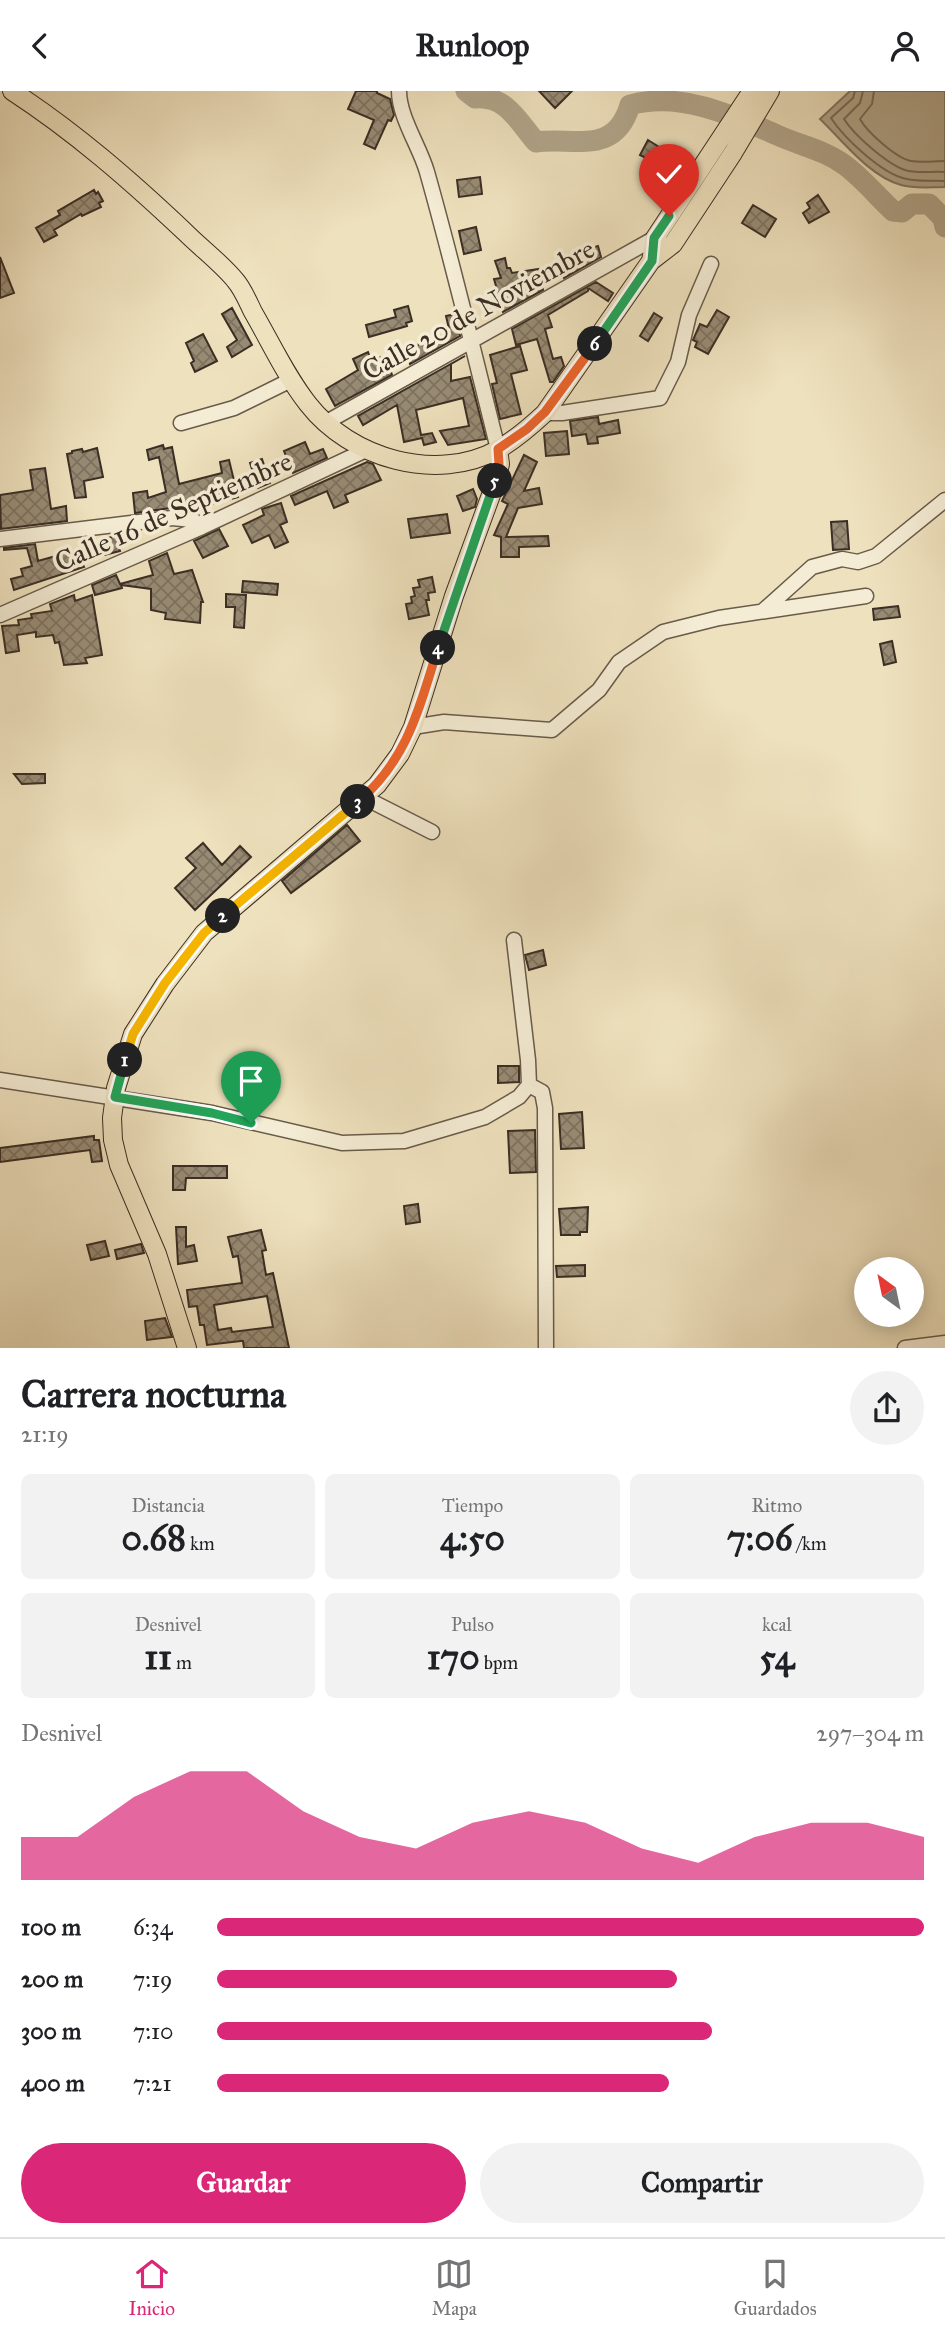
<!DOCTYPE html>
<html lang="es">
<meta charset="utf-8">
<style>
:root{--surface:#fff;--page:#f2f2f2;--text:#202124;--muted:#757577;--line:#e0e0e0;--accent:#db2777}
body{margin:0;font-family:"IM FELL Great Primer",serif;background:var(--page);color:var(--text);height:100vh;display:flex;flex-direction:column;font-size:26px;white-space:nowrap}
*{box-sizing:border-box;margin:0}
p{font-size:23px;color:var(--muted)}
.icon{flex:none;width:38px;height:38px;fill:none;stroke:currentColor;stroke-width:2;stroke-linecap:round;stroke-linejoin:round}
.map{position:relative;height:1257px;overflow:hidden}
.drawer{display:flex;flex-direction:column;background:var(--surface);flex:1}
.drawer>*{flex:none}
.needle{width:46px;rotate:327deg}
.controls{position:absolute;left:854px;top:1166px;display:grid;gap:14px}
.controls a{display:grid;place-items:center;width:70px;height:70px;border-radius:50%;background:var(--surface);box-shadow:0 4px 18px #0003;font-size:35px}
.pin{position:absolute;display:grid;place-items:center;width:60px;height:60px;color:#fff;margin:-72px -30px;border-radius:50% 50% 50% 0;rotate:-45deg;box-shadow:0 0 7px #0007}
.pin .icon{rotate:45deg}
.km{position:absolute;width:35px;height:35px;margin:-18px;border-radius:50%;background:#222;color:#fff;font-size:19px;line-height:35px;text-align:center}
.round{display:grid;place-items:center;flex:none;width:74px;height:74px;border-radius:37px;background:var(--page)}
.head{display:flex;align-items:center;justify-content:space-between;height:119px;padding:0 21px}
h1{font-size:38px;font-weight:700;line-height:52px}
.figures{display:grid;grid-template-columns:repeat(3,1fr);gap:10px;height:119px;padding:7px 21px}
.figures div{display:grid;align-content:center;border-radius:10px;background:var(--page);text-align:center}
.figures b{font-size:35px;font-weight:700}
.figures small{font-size:19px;font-weight:400}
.figures p{font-size:19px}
.chart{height:196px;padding:14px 21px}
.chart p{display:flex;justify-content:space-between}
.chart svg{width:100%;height:126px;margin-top:7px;fill:var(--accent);opacity:.7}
.button{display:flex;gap:14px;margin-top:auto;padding:14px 21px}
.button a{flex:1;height:80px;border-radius:42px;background:var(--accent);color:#fff;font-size:28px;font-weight:700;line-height:80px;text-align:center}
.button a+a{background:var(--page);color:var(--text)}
ul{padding:0 21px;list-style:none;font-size:23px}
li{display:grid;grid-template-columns:112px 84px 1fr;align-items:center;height:52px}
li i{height:18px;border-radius:9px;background:var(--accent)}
header{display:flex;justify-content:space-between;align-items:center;height:91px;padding:0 21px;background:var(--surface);font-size:32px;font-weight:700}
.tabs{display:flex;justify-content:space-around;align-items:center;height:98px;border-top:2px solid var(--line);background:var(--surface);font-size:19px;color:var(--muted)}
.tabs a{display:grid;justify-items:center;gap:4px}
.tabs .active{color:var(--accent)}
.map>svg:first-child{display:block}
.water{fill:#b1a489;stroke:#827561;stroke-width:2}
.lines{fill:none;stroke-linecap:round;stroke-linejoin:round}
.shore{stroke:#766956;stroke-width:2}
.river{stroke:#b1a489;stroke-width:21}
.building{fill:url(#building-cross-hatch);stroke:#3b2e24;stroke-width:2;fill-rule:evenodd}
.minor-casing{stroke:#685b4a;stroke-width:17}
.major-casing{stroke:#3b2e24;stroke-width:20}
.minor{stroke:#f4ecd4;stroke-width:14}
.major{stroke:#eee1bd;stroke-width:18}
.split-1-casing{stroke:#fff;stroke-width:14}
.split-2-casing{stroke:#fff;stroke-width:14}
.split-3-casing{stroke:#fff;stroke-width:14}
.split-4-casing{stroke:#fff;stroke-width:14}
.split-5-casing{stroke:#fff;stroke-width:14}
.split-6-casing{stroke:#fff;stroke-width:14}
.split-7-casing{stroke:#fff;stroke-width:14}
.split-1{stroke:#22a559;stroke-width:9}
.split-2{stroke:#f5b400;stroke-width:9}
.split-3{stroke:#f5b400;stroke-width:9}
.split-4{stroke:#f0652b;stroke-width:9}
.split-5{stroke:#22a559;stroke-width:9}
.split-6{stroke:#f0652b;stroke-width:9}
.split-7{stroke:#22a559;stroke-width:9}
.labels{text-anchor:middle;stroke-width:7;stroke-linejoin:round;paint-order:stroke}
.street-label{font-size:28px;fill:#3b2e24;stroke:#f4ecd4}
</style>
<header><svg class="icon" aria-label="back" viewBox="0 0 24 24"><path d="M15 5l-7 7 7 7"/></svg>Runloop<svg class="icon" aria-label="person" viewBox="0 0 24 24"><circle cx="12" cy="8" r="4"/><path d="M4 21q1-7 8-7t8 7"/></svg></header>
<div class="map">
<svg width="945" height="1257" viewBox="0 0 945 1257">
<defs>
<pattern id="building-cross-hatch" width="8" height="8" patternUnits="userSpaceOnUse" patternTransform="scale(1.75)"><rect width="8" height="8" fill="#988b74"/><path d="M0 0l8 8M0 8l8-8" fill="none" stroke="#7d725f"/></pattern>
</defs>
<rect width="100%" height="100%" fill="#eee1bd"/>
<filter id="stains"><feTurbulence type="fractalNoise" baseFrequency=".00286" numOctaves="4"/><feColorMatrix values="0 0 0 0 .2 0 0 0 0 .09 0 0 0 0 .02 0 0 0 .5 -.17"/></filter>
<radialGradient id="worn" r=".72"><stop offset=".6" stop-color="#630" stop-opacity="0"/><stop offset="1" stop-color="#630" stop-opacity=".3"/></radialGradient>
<path class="water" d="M850,0H945V96C930,96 915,98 901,94C869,85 843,50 820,28Z"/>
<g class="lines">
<path class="shore" d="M855,0L853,7L831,27C844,47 883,84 907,88C920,91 932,89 945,90
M863,0L860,12L844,28C854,44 887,73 905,79C918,83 932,80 945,81
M874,0L872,13L860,28C867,41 896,67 911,70C922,72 934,70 945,70"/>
<path class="river" d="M466,0L475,7C506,4 518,30 536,51C575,46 615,65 630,14C680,0 732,24 777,44C801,55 825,59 846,75C863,88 877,105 893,120L902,121L912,113H929L943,127L945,136"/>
</g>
<path class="building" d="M356,0H377V2L390,8L394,24L391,30L388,29L375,58L364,53L374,29L348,18Z
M539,0H572L555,17Z
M648,49L678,68L669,80L650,65L648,68L640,64Z
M480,86L482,103L459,106L457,89Z
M94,99L96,103L98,101L103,110L99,112L101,116L82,125L81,123L54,139L57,144L44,151L36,137L60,124L58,120Z
M818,104L829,121L809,132L803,122L810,117L807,112Z
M753,114L776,128L765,146L742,132Z
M476,136L481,159L464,163L459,140Z
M598,155L601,166L564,187L563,185L570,181L565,165Z
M0,166L14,202L0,207Z
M505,167L507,177H510L512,182L539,178L543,199L503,221L501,215L488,220L485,211L499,205L494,188L501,187L495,170Z
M596,191L613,202L608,210L588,197V200L548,224L552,236L545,238L553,268L561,266L564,275L553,291H550L537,248L516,254L512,238Z
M408,215L412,230L406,232L407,235L369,246L366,234L396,226L394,219Z
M232,217L252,254L232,266L227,256L237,249L222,223Z
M717,219L729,226L708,263L695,256L697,251L693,249L700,233L707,236Z
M654,222L662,227L648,250L640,245Z
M455,223L460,245L410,273L406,258L450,242L446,225Z
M203,243L217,270L195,281L191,272L194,270L186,252Z
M520,255L527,279L511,283L521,323L500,328L492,293L497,292L490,264Z
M368,261L371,269L386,265L392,284L335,315L326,298L358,279L353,268Z
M465,265L451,273V290L470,286L486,348L448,354L440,340L469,335L463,307L416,319L421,344L432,342L436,351L424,354L422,347L404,351L397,314L363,334L358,325Z
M598,326L599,333L618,329L620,342L597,346L598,352L588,353L586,343L572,345L570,330Z
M567,340L569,363L546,365L544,342Z
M305,351L310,363L323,358L327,367L293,382L284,360Z
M163,354L164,358L172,356L179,393L222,382L220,371L229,369L238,406L192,419L171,417L135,422L133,402L147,400L148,407L166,401L159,366L149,369L147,359Z
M97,357L103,386L84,390L86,406L75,407L67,363L72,362V360L82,358L83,361Z
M524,364L537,371L524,400L539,397L542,413L518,417L506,446L548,445L549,455L519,456V466H501V446L494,444L508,413L502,410Z
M262,368L270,392L258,397L250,372Z
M367,371L373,373L381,389L345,404L348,411L334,417L327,400L295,414L291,405Z
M45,377L51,418L66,415L67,430L1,438L0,404L33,399L30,379Z
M473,398L477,408L475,416L463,420L457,405Z
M281,412L287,431L280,434L288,451L275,457L269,444L252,452L243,434L264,424L262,418Z
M447,423L450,442L411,447L408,428Z
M847,430L849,458L833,459L831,431Z
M219,438L228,455L203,467L194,450Z
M116,445L120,460L104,464L100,449Z
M35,453L38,470L70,461L71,466L81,470L84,476L14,499L11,488L23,485L21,478L32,475L27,457L4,459V457Z
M167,462L174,483L192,479L203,511H201L200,532L165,528L166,522L151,519V498L121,494L122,497L95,504L92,494L116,484L120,493L153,484L149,470Z
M432,486L435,501L428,502L429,509H426L429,524L409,528L406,513L412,512L411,506L415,505L413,497L420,496L418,489Z
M243,490L278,493L277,504L242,501Z
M226,503L246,504L244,537L234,536L235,516H226Z
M74,504L75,510L92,504L102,564L85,567L87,572L64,574L59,551L55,552L53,544L36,546V541L17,544L19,560L6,562L2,535L19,534L18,529L32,527L31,523L52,520L50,513Z
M898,515L900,526L874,529L873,518Z
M892,550L896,571L884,574L880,553Z
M14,683H45V692L22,693Z
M347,734L360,750L291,802L282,790Z
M203,752L222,774L240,755L251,766L195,819L175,797L196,777L186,767Z
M543,859L546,874L529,879L525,864Z
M498,975H519V991L498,992Z
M582,1021L584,1057L561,1058L559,1023Z
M535,1039L536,1081L510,1082L508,1040Z
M94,1045V1049H99L102,1070L92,1071L90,1059L0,1071V1057Z
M173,1075H227V1087H186L185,1099H173Z
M418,1113L420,1131L406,1133L404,1115Z
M588,1116L587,1141H580V1144H561L559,1118Z
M176,1136H186V1156L194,1154L197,1170L178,1173Z
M261,1139L266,1159L262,1160L266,1184L273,1182L289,1257H244L243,1250H241L207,1254L204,1234H200L197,1215L189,1216L187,1199L242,1192L238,1165L233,1166L228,1146ZM267,1205L273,1236L232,1241L231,1237L218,1239L214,1214Z
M105,1150L109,1165L91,1169L87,1154Z
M141,1153L144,1162L117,1168L115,1159Z
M585,1174V1185L557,1186L556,1175Z
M165,1227L172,1246L147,1249L145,1230Z"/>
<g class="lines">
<g class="minor-casing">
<path id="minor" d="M399,0C399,26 420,56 427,81C453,173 475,266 498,358
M545,322H562L660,307L678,271L689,224L711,173
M181,332L234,317L291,289
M325,332L655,147L660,149
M0,448L172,427L193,429L202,436
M764,519L812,476L842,468L858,471L876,465L945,409
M0,524L202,436L366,359
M413,636L444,631L552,639L599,599L619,571L663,541L719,527L866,505
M363,706L432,741
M0,989L212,1022L342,1052L404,1050L485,1026L519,1006L529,994L528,969L514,849
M529,994L542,1001L545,1017L546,1257
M905,1257L945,1252"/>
</g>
<g class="major-casing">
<path id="major" d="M12,0C75,41 131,90 185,141C201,157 221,172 235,189C243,198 248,211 253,221C271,252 286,285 308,313C350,367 436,393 499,358C516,348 531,335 545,322L651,170L673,153L733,62L770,0
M651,170L655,147L752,0
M187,1257L157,1163L119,1074L113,1049L112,1027L116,997L133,943L165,893L204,842L377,694L400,663L413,636L454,505L495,393L500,373L498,358"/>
</g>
<use href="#minor" class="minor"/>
<use href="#major" class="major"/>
</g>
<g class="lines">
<g class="split-1-casing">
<path id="split-1" d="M125,969L115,1006L212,1022L251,1032"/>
</g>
<g class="split-2-casing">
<path id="split-2" d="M125,969L133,943L165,892L204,842L223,825"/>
</g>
<g class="split-3-casing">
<path id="split-3" d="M223,825L358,711"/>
</g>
<g class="split-4-casing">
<path id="split-4" d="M358,711C408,668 419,617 438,557"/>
</g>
<g class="split-5-casing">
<path id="split-5" d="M438,557L495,390"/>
</g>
<g class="split-6-casing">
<path id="split-6" d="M495,390L499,373L498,358L527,338L545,321L595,253"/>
</g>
<g class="split-7-casing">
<path id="split-7" d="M595,253L652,170L654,147L669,125"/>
</g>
<use href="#split-1" class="split-1"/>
<use href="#split-2" class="split-2"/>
<use href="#split-3" class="split-3"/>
<use href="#split-4" class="split-4"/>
<use href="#split-5" class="split-5"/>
<use href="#split-6" class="split-6"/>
<use href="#split-7" class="split-7"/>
</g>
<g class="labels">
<g class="street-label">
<text transform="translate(478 218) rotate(-29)" y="10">Calle 20 de Noviembre</text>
<text transform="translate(173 420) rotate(-24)" y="10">Calle 16 de Septiembre</text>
</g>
</g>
<rect width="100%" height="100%" filter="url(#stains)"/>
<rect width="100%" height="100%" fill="url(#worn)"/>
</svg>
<div class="controls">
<a><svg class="needle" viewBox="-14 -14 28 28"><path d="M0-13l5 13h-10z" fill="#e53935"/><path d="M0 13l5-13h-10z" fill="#757577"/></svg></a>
</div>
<div class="pin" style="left:251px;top:1032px;background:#1e9e55"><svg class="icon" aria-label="arrive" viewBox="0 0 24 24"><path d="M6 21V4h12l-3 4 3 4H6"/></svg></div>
<div class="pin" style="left:669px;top:125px;background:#d93025"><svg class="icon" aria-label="check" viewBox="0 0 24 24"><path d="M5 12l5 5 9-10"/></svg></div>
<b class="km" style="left:125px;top:969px">1</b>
<b class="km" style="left:223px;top:825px">2</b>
<b class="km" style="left:358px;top:711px">3</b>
<b class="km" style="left:438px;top:557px">4</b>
<b class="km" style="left:495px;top:390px">5</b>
<b class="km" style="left:595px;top:253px">6</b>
</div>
<section class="drawer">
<div class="head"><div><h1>Carrera nocturna</h1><p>21:19</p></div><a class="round"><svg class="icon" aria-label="share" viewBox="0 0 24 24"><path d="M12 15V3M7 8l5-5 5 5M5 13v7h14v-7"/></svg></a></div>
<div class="figures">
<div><p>Distancia</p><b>0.68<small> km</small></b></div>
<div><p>Tiempo</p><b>4:50</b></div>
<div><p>Ritmo</p><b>7:06<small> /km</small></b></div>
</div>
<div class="figures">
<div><p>Desnivel</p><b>11<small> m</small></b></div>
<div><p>Pulso</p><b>170<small> bpm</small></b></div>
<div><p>kcal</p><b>54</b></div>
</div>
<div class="chart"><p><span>Desnivel</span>297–304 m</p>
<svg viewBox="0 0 160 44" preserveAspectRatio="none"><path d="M0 44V29L10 29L20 15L30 6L40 6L50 20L60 29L70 33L80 24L90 20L100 24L110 33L120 38L130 29L140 24L150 24L160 29V44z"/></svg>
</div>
<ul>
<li><b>100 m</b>6:34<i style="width:100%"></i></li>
<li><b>200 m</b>7:19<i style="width:65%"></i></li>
<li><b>300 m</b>7:10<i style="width:70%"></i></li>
<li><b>400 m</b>7:21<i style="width:64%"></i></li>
</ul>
<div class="button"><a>Guardar</a><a>Compartir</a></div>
</section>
<nav class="tabs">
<a class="active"><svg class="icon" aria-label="home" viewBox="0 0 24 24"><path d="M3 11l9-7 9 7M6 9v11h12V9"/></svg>Inicio</a>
<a><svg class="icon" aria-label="map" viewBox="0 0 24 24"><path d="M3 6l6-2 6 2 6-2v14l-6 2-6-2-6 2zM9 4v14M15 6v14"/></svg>Mapa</a>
<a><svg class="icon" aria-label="saved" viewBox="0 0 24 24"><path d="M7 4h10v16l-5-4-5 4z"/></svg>Guardados</a>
</nav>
